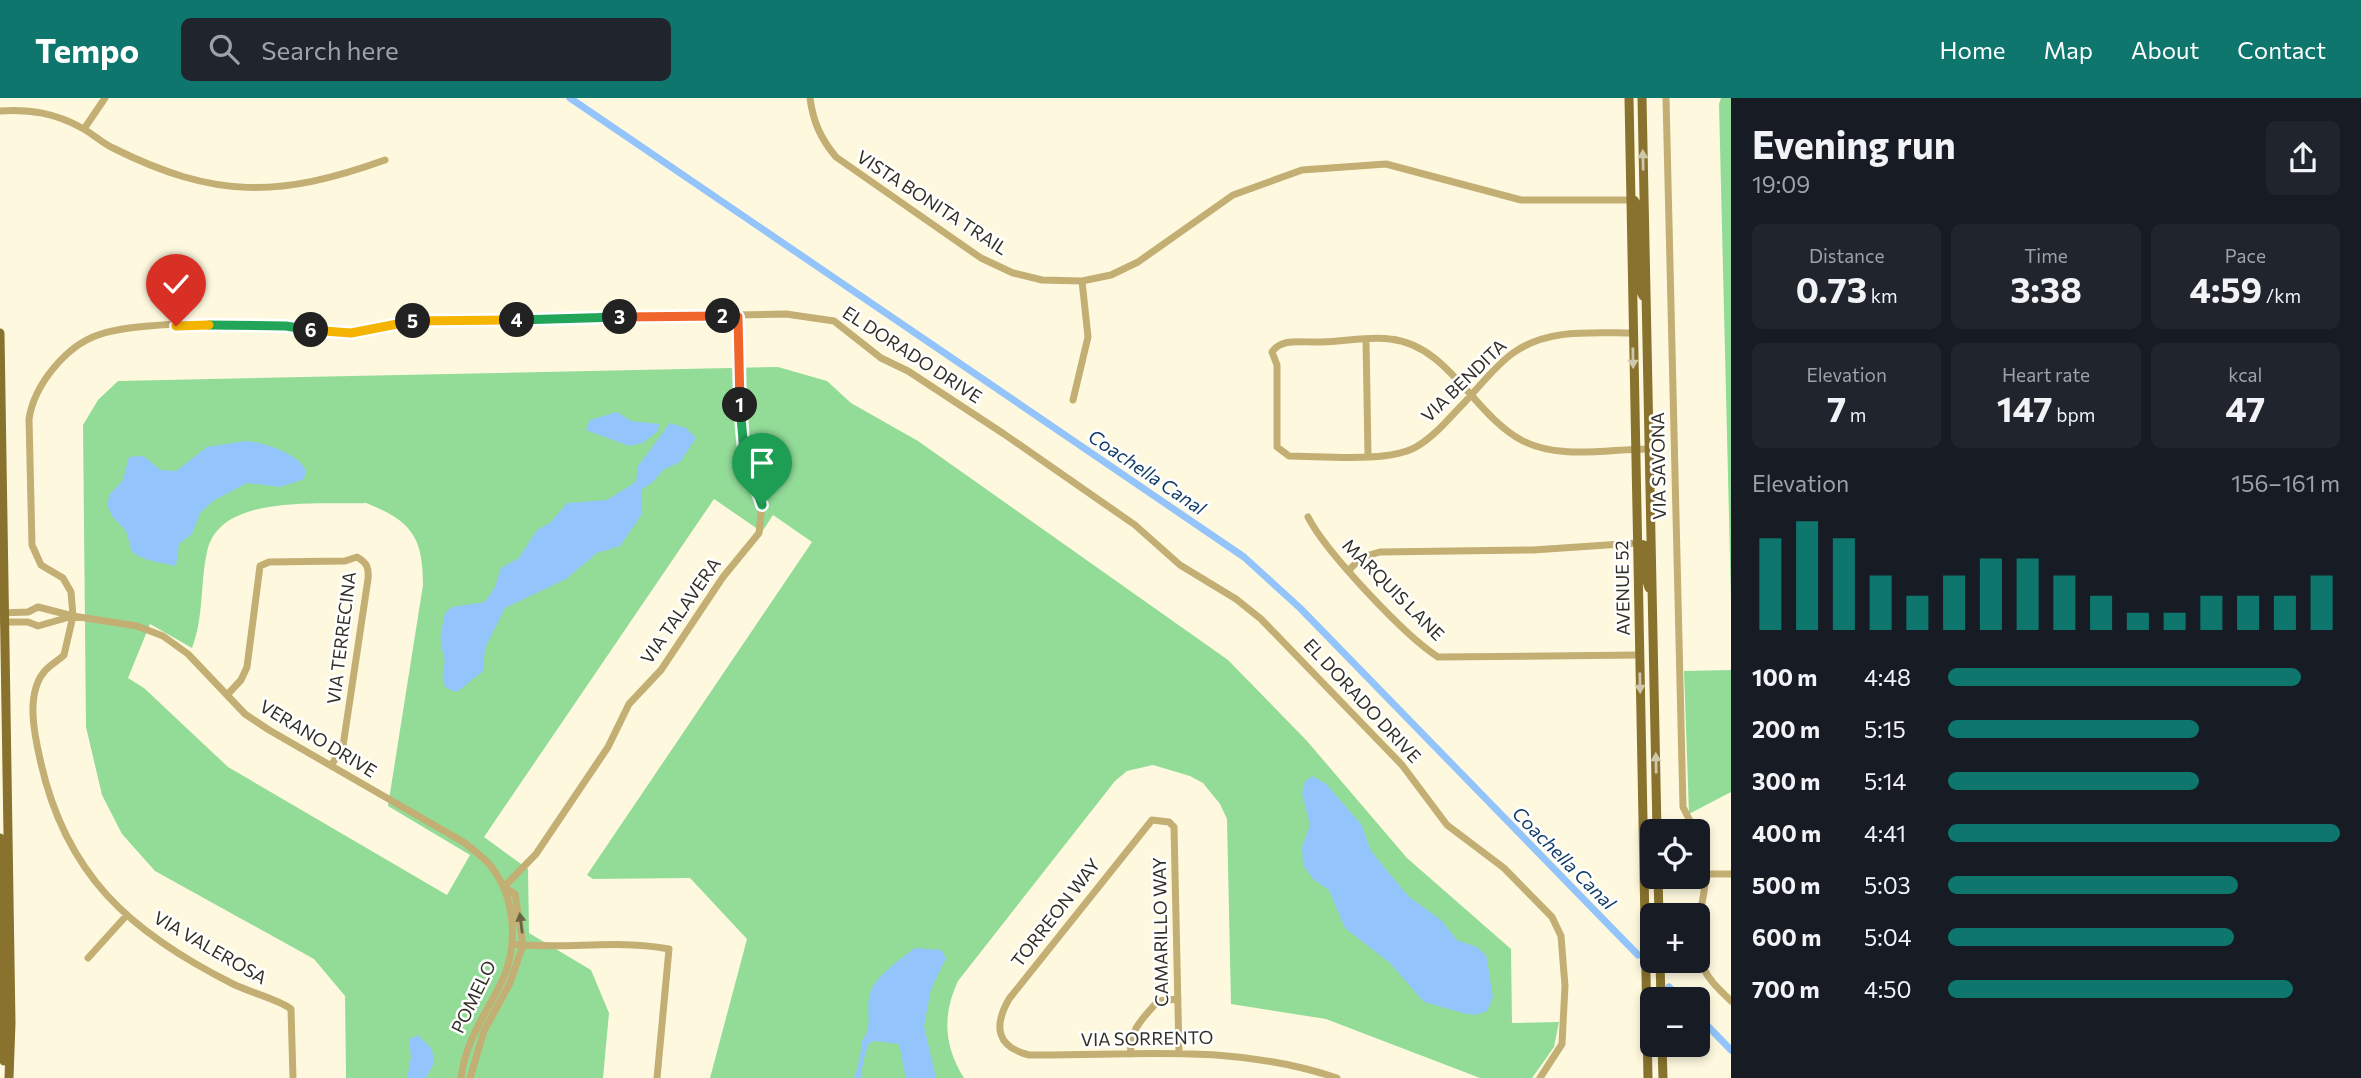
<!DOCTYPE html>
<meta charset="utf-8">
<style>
:root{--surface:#171b24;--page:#20242c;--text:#f1f3f6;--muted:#9ea1a6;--accent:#0f766e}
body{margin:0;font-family:Commissioner,sans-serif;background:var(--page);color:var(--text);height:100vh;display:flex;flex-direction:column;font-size:26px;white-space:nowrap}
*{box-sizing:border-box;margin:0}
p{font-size:23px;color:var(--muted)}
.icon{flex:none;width:38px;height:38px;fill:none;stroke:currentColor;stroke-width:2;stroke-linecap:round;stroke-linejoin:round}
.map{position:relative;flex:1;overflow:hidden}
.panel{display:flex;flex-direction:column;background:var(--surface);width:630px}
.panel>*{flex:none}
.buttons{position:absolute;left:1640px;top:721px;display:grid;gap:14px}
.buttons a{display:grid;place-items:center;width:70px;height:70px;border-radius:10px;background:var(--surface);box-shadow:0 4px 10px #0003;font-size:35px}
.pin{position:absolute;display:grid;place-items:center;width:60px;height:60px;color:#fff;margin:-72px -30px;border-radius:50% 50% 50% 0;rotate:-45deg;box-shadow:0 0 7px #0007}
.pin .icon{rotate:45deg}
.km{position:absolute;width:35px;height:35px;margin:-18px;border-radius:50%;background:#222;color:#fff;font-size:19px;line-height:35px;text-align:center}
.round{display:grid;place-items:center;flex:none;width:74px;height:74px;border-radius:10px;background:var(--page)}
.overview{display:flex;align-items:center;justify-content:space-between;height:119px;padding:0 21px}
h1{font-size:38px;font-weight:700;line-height:52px}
.stats{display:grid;grid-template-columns:repeat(3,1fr);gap:10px;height:119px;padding:7px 21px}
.stats div{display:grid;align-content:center;border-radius:10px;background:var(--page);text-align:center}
.stats b{font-size:35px;font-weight:700}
.stats small{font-size:19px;font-weight:400}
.stats p{font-size:19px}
.chart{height:196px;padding:14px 21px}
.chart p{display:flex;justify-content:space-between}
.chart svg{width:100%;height:126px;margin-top:7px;stroke:var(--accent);stroke-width:6}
ul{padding:0 21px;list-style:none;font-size:23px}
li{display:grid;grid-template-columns:112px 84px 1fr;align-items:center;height:52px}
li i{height:18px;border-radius:9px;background:var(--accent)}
header{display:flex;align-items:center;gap:42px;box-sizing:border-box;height:98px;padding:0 35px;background:var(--accent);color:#fff}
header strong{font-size:33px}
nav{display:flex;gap:38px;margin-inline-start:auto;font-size:24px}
.search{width:490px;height:63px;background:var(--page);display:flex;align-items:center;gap:18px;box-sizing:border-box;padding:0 24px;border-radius:10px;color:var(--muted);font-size:26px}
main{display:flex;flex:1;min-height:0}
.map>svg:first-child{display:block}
.green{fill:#92dc98;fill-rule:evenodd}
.water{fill:#93c4fc}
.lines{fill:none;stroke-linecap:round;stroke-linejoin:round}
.canal{stroke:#93c4fc;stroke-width:7}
.minor{stroke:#c3af74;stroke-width:7}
.major{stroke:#88722d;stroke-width:9}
.oneway{fill:#cfc7ab}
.oneway2{fill:#6c6345}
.split-1-casing{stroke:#fff;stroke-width:14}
.split-2-casing{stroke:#fff;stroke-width:14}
.split-3-casing{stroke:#fff;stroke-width:14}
.split-4-casing{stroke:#fff;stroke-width:14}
.split-5-casing{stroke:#fff;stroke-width:14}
.split-6-casing{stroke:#fff;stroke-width:14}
.split-7-casing{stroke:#fff;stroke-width:14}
.split-8-casing{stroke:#fff;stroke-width:14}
.split-1{stroke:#22a559;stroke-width:9}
.split-2{stroke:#f0652b;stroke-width:9}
.split-3{stroke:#f0652b;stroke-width:9}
.split-4{stroke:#22a559;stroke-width:9}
.split-5{stroke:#f5b400;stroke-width:9}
.split-6{stroke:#f5b400;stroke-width:9}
.split-7{stroke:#22a559;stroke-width:9}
.split-8{stroke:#f5b400;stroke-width:9}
.labels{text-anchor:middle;stroke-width:5;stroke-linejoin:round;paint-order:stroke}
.street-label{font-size:18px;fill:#323026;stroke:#fff}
.water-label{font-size:19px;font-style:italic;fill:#123d69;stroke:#fff}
</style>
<header>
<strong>Tempo</strong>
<div class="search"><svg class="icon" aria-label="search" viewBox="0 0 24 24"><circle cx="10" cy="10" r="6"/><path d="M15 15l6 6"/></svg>Search here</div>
<nav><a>Home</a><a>Map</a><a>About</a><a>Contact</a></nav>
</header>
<main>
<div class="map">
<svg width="1731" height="980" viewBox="0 0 1731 980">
<rect width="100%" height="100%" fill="#fef9de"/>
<path class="green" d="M1721,0H1731V502L1719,6Z
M778,269L827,283L851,305L918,343L1228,562L1307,643L1407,760L1511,851L1512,925L1559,924L1554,949L1532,980H1480L1326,921L1231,906L1227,721L1220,706L1203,685L1190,678L1153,667L1127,673L1115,683L958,883C942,917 944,948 964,980H710L747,841L690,780L593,781L587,777L812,444L773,417L762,434L714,401L484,739L528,771L529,835L591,872L609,915L603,980H346L345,898L314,861L155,773L122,736L102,697L86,629L83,327L98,302L118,283ZM366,405C411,423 423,438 423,487L388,708L470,757L447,797L228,669L144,590L128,580L150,526L192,550C204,519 200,486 207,454C219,395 320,407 366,405Z
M1731,572V694L1689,716L1684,573Z"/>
<path class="water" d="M617,314L631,323L659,326L658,333L643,345L629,348L586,332L590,322Z
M670,325L686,330L696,340L680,364L663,372L653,384L642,391V416L620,448L597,455L566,481L505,510L485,550L483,573L457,594L446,590C438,575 447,570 444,558C438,537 441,537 445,515L452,509L485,504L495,489L501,470L519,460L537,432L550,425L567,405L607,402L636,384L638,368Z
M245,343C264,344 299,356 306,373L304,381L280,389L247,385L213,403L200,415L192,436L179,446L176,468C160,464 146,464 132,454L126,433L112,418L107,406L110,396L123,382L129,359L143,358L161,372L176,373L207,349Z
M1312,678L1326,686L1361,726L1371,753L1408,798L1441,822L1457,842L1477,849L1486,857L1493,899L1487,913L1476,917L1463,915L1424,904L1390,865L1345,830L1329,792L1313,781L1303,767L1302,749L1310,727L1302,695L1305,684Z
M915,850L941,852L946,860L931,891L924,928L936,980H906L899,946L875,943L869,945C865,957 862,967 861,980H854C857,974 862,950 862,943C874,928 865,911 870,896C874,879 902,860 915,850Z
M418,937L432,951L434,965L426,980H407L411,959L409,941Z"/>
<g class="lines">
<path class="canal" d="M570,0L1244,459L1300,510L1638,857
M1669,889L1681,901
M1698,918L1731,952"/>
<path class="minor" d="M810,0C813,24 821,41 836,59L981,160L1013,175L1042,182L1082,183L1111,177L1138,164L1233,97L1302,72L1386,66L1521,102H1631
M1666,0L1683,709L1695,733
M0,13C30,11 55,15 82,30C93,36 102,45 113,50C215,101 279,100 385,62
M84,31L105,0
M1633,235C1592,235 1548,230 1513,255C1495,268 1479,289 1464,305C1449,320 1435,338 1416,349C1388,365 1323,358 1289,358L1277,349V267L1272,254C1282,239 1303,245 1321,244C1344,244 1367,238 1390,241C1449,247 1474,318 1523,343C1561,362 1608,351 1649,351
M1366,241L1368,357
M1073,302L1088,239L1082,183
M1308,419C1325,453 1405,538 1438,559L1640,557
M1349,472L1362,459L1380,454L1533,452L1637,445
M0,515L28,514L38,509L73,518
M73,518L71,494L63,480L41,467L32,447L29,321C34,287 66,248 98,237C135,223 243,224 285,228C307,230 327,236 349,235C368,234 389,228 407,223L786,216L834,223L881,260L908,273L1004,336L1135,427L1180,467L1236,501L1261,521L1402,667L1447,727L1504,770L1552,819L1561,838L1565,888L1562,946L1540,980
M0,524H28L38,528L73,518
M228,596L241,582L247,569L260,468L269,464L345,463L357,459C367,465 369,469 368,481L343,648L331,668
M1698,738C1722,778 1684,829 1703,869C1709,883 1721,893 1731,903
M1700,776H1731
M1658,783L1692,782L1704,777
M504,789L536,756L608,649L629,606L661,572L723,479L759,435L762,407L741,340L738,219
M512,846C565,852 616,841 669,851L657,980
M88,860L126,818
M1179,955L1174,729L1169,724L1152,722L1009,901C993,929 997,949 1029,957C1136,958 1233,945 1337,980
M1131,956C1128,933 1144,919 1158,903L1178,901
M293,980L291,911C280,902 249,894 233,886C130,834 65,777 40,661C34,635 26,596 44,574C49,567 58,563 64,557L73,518L137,528L163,538L188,556L245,616L269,632L465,745C473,752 483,759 490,767C516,799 519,849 501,885C485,917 465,944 461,980
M470,980L484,933L510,885L523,847L515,796L504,789"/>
<path class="major" d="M1629,0L1648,980
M1642,0L1657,733
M1634,102L1637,107L1639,189L1643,198
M0,235L11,925L9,980
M1637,445L1644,447L1645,477L1649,490
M0,740L4,963
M1650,765L1652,779L1658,780
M1658,779L1659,817
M1660,863L1661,901
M1662,947L1663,980"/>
</g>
<defs><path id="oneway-solid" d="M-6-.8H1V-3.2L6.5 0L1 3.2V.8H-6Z" transform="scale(1.75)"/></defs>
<g class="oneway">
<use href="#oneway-solid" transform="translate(1643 62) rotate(-91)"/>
<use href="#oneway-solid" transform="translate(1633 260) rotate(89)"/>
<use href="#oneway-solid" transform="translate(1640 585) rotate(89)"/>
<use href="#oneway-solid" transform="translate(1656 665) rotate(-91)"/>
</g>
<use class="oneway2" href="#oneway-solid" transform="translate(521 825) rotate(-97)"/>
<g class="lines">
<g class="split-1-casing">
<path id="split-1" d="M740,307L744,354L762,407"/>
</g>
<g class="split-2-casing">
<path id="split-2" d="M723,218L738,219L740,307"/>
</g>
<g class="split-3-casing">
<path id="split-3" d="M620,219L723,218"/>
</g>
<g class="split-4-casing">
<path id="split-4" d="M517,222L620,219"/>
</g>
<g class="split-5-casing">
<path id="split-5" d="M413,223L517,222"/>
</g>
<g class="split-6-casing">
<path id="split-6" d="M311,232L351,235L413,223"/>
</g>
<g class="split-7-casing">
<path id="split-7" d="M209,227L286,228L311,232"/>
</g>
<g class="split-8-casing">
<path id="split-8" d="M176,228L209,227"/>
</g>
<use href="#split-1" class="split-1"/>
<use href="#split-2" class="split-2"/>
<use href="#split-3" class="split-3"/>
<use href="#split-4" class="split-4"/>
<use href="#split-5" class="split-5"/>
<use href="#split-6" class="split-6"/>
<use href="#split-7" class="split-7"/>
<use href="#split-8" class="split-8"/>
</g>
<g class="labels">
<g class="street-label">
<text transform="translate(932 105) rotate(33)" y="6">VISTA BONITA TRAIL</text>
<text transform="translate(912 257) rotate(33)" y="6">EL DORADO DRIVE</text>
<text transform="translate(1464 283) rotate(-44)" y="6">VIA BENDITA</text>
<text transform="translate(1659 368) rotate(-91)" y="6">VIA SAVONA</text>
<text transform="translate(1623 490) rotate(-91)" y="6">AVENUE 52</text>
<text transform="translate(1393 492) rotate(45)" y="6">MARQUIS LANE</text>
<text transform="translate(681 513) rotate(-55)" y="6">VIA TALAVERA</text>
<text transform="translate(342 540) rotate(-83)" y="6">VIA TERRECINA</text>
<text transform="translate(1362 603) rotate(47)" y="6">EL DORADO DRIVE</text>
<text transform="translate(318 641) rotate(31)" y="6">VERANO DRIVE</text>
<text transform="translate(1056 815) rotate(-52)" y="6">TORREON WAY</text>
<text transform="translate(1161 834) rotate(-91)" y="6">CAMARILLO WAY</text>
<text transform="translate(210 850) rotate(30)" y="6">VIA VALEROSA</text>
<text transform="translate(474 899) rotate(-64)" y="6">POMELO</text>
<text transform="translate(1147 941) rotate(-1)" y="6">VIA SORRENTO</text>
</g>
<g class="water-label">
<text transform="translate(1147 374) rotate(34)" y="7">Coachella Canal</text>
<text transform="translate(1564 760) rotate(45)" y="7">Coachella Canal</text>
</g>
</g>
</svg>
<div class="buttons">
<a><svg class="icon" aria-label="locate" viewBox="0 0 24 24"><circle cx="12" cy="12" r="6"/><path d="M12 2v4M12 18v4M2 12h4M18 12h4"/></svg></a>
<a>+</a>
<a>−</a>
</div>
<div class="pin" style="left:762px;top:407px;background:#1e9e55"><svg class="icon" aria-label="arrive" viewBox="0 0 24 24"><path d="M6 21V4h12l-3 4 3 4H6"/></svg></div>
<div class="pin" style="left:176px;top:228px;background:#d93025"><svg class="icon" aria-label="check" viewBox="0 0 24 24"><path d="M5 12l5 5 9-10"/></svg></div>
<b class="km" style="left:740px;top:307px">1</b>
<b class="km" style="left:723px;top:218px">2</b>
<b class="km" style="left:620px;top:219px">3</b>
<b class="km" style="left:517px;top:222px">4</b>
<b class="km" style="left:413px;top:223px">5</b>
<b class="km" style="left:311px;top:232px">6</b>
</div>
<section class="panel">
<div class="overview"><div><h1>Evening run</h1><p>19:09</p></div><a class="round"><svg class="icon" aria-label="share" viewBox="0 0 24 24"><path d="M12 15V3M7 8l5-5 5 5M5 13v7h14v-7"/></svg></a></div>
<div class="stats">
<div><p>Distance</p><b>0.73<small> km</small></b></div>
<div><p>Time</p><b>3:38</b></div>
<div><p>Pace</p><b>4:59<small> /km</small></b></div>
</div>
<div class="stats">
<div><p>Elevation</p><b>7<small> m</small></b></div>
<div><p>Heart rate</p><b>147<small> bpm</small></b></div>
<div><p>kcal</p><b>47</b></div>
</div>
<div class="chart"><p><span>Elevation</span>156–161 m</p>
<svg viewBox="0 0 160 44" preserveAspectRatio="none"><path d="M5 44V12M15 44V6M25 44V12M35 44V25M45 44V32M55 44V25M65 44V19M75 44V19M85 44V25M95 44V32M105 44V38M115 44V38M125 44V32M135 44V32M145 44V32M155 44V25"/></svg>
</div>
<ul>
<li><b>100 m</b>4:48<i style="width:90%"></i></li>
<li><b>200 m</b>5:15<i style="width:64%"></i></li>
<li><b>300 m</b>5:14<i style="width:64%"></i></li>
<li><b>400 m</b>4:41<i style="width:100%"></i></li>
<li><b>500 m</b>5:03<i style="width:74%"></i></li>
<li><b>600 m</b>5:04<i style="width:73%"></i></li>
<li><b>700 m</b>4:50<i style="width:88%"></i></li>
</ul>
</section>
</main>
